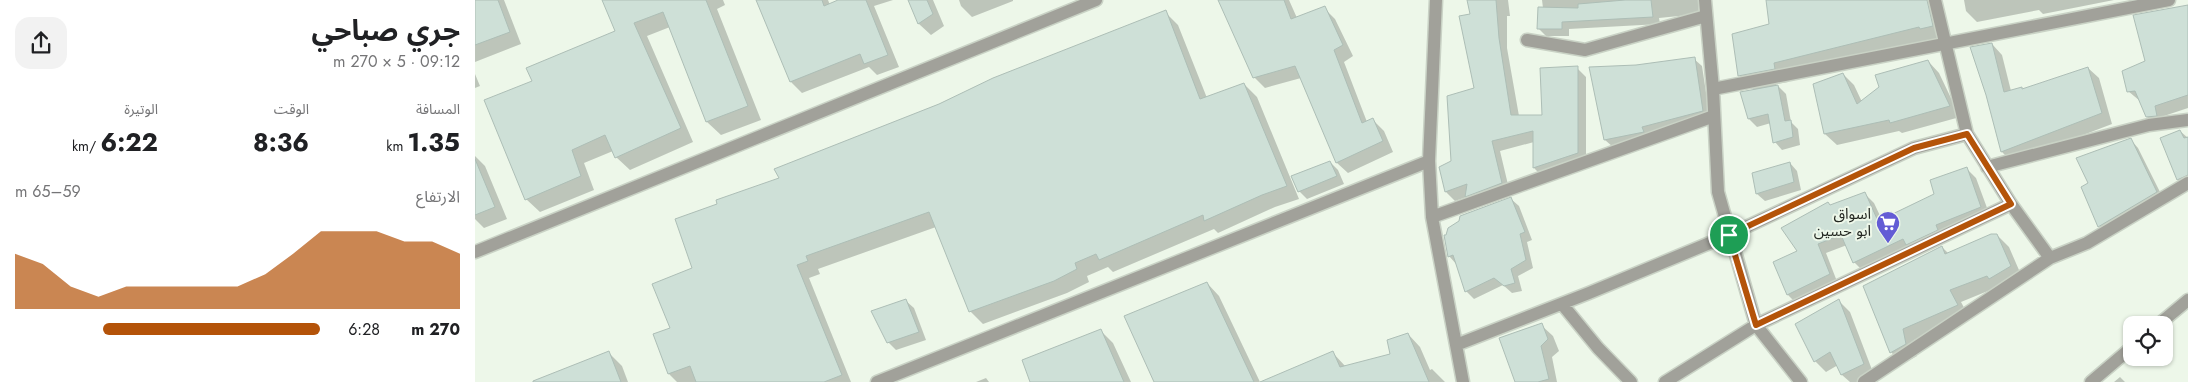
<!DOCTYPE html>
<html lang="ar">
<meta charset="utf-8">
<style>
:root{--surface:#fff;--page:#f2f2f2;--text:#202124;--muted:#757577;--accent:#b45309}
body{margin:0;font-family:Jost,"Noto Sans Arabic",sans-serif;background:var(--page);color:var(--text);direction:rtl;height:100vh;display:flex;flex-direction:column;font-size:19px;white-space:nowrap}
*{box-sizing:border-box;margin:0}
p{font-size:16px;color:var(--muted)}
.icon{flex:none;width:28px;height:28px;fill:none;stroke:currentColor;stroke-width:2;stroke-linecap:round;stroke-linejoin:round}
.map{position:relative;flex:1;overflow:hidden;direction:ltr}
.sheet{display:flex;flex-direction:column;background:var(--surface);width:475px}
.sheet>*{flex:none}
.buttons{position:absolute;left:1648px;top:316px;display:grid;gap:10px}
.buttons a{display:grid;place-items:center;width:50px;height:50px;border-radius:10px;background:var(--surface);box-shadow:0 1px 4px #0004;font-size:25px}
.pin{position:absolute;display:grid;place-items:center;width:42px;height:42px;color:#fff;margin:-21px;border:2px solid #fff;border-radius:50%;box-shadow:0 1px 5px #0007}
.round{display:grid;place-items:center;flex:none;width:52px;height:52px;border-radius:15px;background:var(--page)}
.overview{display:flex;align-items:center;justify-content:space-between;height:85px;padding:0 15px}
h1{font-size:28px;font-weight:700;line-height:38px}
.figures{display:grid;grid-template-columns:repeat(3,1fr);gap:8px;height:85px;padding:5px 15px}
.figures div{display:grid;align-content:center}
.figures b{font-size:25px;font-weight:700}
.figures small{font-size:14px;font-weight:400}
.figures p{font-size:14px}
.chart{height:140px;padding:10px 15px}
.chart p{display:flex;justify-content:space-between}
.chart svg{width:100%;height:90px;margin-top:5px;fill:var(--accent);opacity:.7}
ul{padding:0 15px;list-style:none;font-size:16px}
li{display:grid;grid-template-columns:80px 60px 1fr;align-items:center;height:38px}
li i{height:12px;border-radius:6px;background:var(--accent)}
main{display:flex;flex:1;min-height:0}
.map>svg:first-child{display:block}
.shadow{fill:#0003}
.building{fill:#cee0d7;stroke:#adbeb6}
.lines{fill:none;stroke-linecap:round;stroke-linejoin:round}
.minor-casing{stroke:#c9d2c5;stroke-width:15}
.minor{stroke:#a1a19a;stroke-width:12}
.route-casing{stroke:#fff;stroke-width:10}
.route{stroke:#b45309;stroke-width:6}
.labels{text-anchor:middle;stroke-width:4;stroke-linejoin:round;paint-order:stroke}
.poi-label{font-size:15px;fill:#242822;stroke:#edf7e9;text-anchor:end}
</style>
<main>
<div class="map">
<svg width="1713" height="382" viewBox="0 0 1713 382">
<rect width="100%" height="100%" fill="#edf7e9"/>
<path class="shadow" d="M0,0H29L46,44L0,62Z
M128,0H248L250,5L242,9L286,120L246,135L232,122L195,27L172,36L218,142L155,170L141,157L138,151L109,163L119,190L65,212L51,199L58,81L142,32Z
M283,0H353L355,5L367,0H418L399,6L424,67L402,75L394,67L327,93L316,82Z
M434,0H458L469,26L456,35L444,24Z
M484,0H538V1L497,17L486,6Z
M745,0H814L822,18L849,8L860,19L878,56L869,62L892,122L898,120L909,131L918,152L873,173L862,163L826,78L790,88L779,77Z
M993,0H1033L1035,16H1032V48L1044,116H1068L1102,68L1111,77V162L1068,177L1059,168V142L1025,151L1035,193L1000,205L992,197L980,201L971,192L966,168L978,162L1000,89L996,15Z
M1067,0H1223L1224,14L1184,18L1185,24L1094,29V36H1071L1063,28L1068,8Z
M1292,0H1465L1471,39L1312,77L1313,82L1301,84L1311,94L1316,122L1323,129L1325,145L1307,150L1300,142L1296,123L1282,127L1274,119L1266,93L1280,91L1265,75L1296,25Z
M1489,0H1639L1568,14L1564,10L1502,22L1491,11Z
M1713,6V108L1689,116L1692,125L1682,127L1672,117L1665,101L1653,91Z
M690,12L703,25L732,98L769,84L782,97L824,199L800,207L743,233L739,229L638,272L633,267L612,276L614,282L592,293L508,324L495,311L461,227L343,269L345,274L334,278L376,382H202L194,374L196,329L244,204L306,179L465,105Z
M1517,44L1527,55L1536,91L1548,90L1613,68L1624,78L1637,124L1537,162L1527,152Z
M1219,59L1227,66L1235,119L1138,147L1130,140L1162,66Z
M1453,61L1464,73L1485,117L1427,133L1424,131L1362,145L1350,134L1368,74L1379,85L1387,102Z
M0,74L5,86L0,88Z
M1705,131L1713,138V185L1710,186L1703,179Z
M1656,140L1663,148L1689,200L1632,234L1624,226L1614,184Z
M0,156L10,166L32,219L9,228L0,219Z
M855,162L863,170L869,184L832,199L824,191Z
M1315,163L1322,171L1326,190L1290,201L1282,194Z
M1492,169L1501,178L1515,216L1388,271L1379,262L1372,245L1351,253L1363,284L1322,304L1313,295L1300,262L1324,251L1356,206L1390,194L1399,203L1407,220L1461,195Z
M1036,199L1044,206L1057,240L1052,242L1058,268L1043,276L1047,291L1037,293L1028,285L999,299L991,291L982,265L974,256Z
M1522,235L1534,247L1547,277L1486,302L1494,317L1439,340L1442,356L1427,364L1416,352L1467,247L1474,254Z
M732,283L744,296L785,382H680Z
M431,301L439,308L451,340L421,350L413,342Z
M1364,301L1375,312L1399,375L1385,382H1375L1367,375L1363,365L1351,372L1340,361Z
M1066,325L1078,336L1084,351L1077,357L1082,382H1041Z
M626,331L638,343L656,382H557Z
M933,334L945,347L955,370L957,369L970,382H788L858,353L871,367L917,355Z
M133,352L147,366L153,382H59Z
M1645,377L1650,382H1639Z
M511,378L514,382H501Z"/>
<path class="building" d="M0,0H23L35,32L0,45Z
M127,0H231L273,106L231,122L188,12L159,23L206,128L140,158L130,135L97,150L106,176L50,200L9,100L57,81L51,68L140,31Z
M281,0H347L349,6L363,0H391L413,55L389,64L385,54L315,82Z
M433,0H452L458,14L443,24Z
M743,0H809L816,19L850,6L868,45L859,50L887,123L898,118L908,141L861,163L820,66L778,78Z
M992,0H1021L1024,38L1036,115H1067L1065,68L1103,66V153L1058,168V131L1017,141L1027,183L990,197L992,184L970,192L964,167L976,161L972,96L999,88L984,16L995,14Z
M1150,0H1176L1178,17L1087,22V29H1062L1063,7L1103,8V4Z
M1291,0H1452L1458,26L1445,29L1444,27L1299,63L1300,69L1263,76L1257,34L1294,24Z
M1713,5V95L1680,106L1682,116L1671,117L1660,91L1652,92L1647,71L1670,61L1658,15Z
M691,10L725,99L769,83L812,186L787,195L729,221L728,215L624,260L621,254L600,263L602,269L579,281L494,312L454,212L331,256L333,261L322,265L367,375L349,382H221L215,366L193,374L178,334L195,328L177,284L217,268L200,219L242,204L241,200L304,178L299,169L464,104L518,78Z
M1517,43L1529,92L1547,87V89L1613,67L1627,113L1526,152L1511,95L1495,47Z
M1220,57L1228,111L1167,127L1169,132L1129,140L1114,67L1161,65Z
M1453,60L1475,106L1415,123L1414,120L1349,134L1338,84L1368,73L1382,104L1404,87L1400,75Z
M1303,85L1310,121L1316,120L1318,137L1298,143L1293,114L1273,119L1265,92Z
M1705,130L1709,138L1713,137V175L1702,180L1685,138Z
M1656,138L1682,192L1623,227L1606,187L1613,183L1601,158Z
M0,159L20,207L0,215Z
M855,161L862,176L823,192L816,176Z
M1315,162L1319,182L1281,194L1277,173Z
M1492,167L1506,207L1461,225L1463,230L1431,245L1428,239L1378,263L1366,235L1343,244L1355,274L1312,295L1298,262L1322,251L1306,228L1353,202L1355,205L1390,192L1403,221L1459,194L1455,180Z
M1036,197L1050,232L1045,234L1051,260L1036,269L1040,283L1029,286L1019,278L990,292L978,255L973,257L969,235H971L973,228L984,221L985,216Z
M1516,234H1522L1536,266L1514,279L1512,276L1475,290L1483,305L1428,329L1431,344L1415,353L1388,286L1467,246L1470,254Z
M732,282L779,382H679L649,316Z
M431,299L444,332L412,343L396,311Z
M1364,299L1389,364L1366,375L1355,352L1339,362L1320,324Z
M1067,323L1073,339L1066,346L1074,379L1063,382H1040L1024,338Z
M626,329L649,382H555L547,360Z
M933,333L954,382H785L858,351L865,367L915,354L912,340Z
M134,351L146,382H58V381Z"/>
<g class="lines">
<g class="minor-casing">
<path id="minor" d="M961,0L954,161L957,217L988,382
M1230,0L1238,89L1243,192L1281,325L1326,382
M1460,0L1492,134L1536,204L1575,258
M1052,40L1110,50L1231,16
M1238,89L1694,0
M1512,167L1674,125L1713,120
M957,217L1239,116
M0,252L621,0
M1087,304L1123,348L1156,382
M1683,325L1713,300
M981,345L1114,293L1254,235L1439,148L1492,134
M402,382L954,161
M1190,382L1281,325L1536,204
M1389,382L1575,258L1612,243L1713,183
M1616,382L1656,348"/>
</g>
<use href="#minor" class="minor"/>
</g>
<g class="lines">
<g class="route-casing">
<path id="route" d="M1492,134L1536,204L1281,325L1254,235L1439,148Z"/>
</g>
<use href="#route" class="route"/>
</g>
<defs>
<g id="supermarket-pin" transform="scale(1.25)"><path d="M0 17L-7.5 6A9.5 9.5 0 1 1 7.5 6Z" fill="#635cd5" stroke="#edf7e9"/><path d="M-6-5.5h2.5l.6 2H6L4.5 2H-2.5L-4.4-4H-6ZM-1.5 3.2a1.3 1.3 0 1 0 .1 0ZM3 3.2a1.3 1.3 0 1 0 .1 0Z" fill="#fff"/></g>
</defs>
<g fill-rule="evenodd">
<use href="#supermarket-pin" x="1413" y="223"/>
</g>
<g class="labels">
<g class="poi-label">
<text x="1396" y="219">اسواق<tspan x="1396" dy="17">ابو حسين</tspan></text>
</g>
</g>
</svg>
<div class="buttons">
<a><svg class="icon" aria-label="locate" viewBox="0 0 24 24"><circle cx="12" cy="12" r="6"/><path d="M12 2v4M12 18v4M2 12h4M18 12h4"/></svg></a>
</div>
<div class="pin" style="left:1254px;top:235px;background:#1e9e55"><svg class="icon" aria-label="arrive" viewBox="0 0 24 24"><path d="M6 21V4h12l-3 4 3 4H6"/></svg></div>
</div>
<section class="sheet">
<div class="overview"><div><h1>جري صباحي</h1><p>09:12 · 5 × 270 m</p></div><a class="round"><svg class="icon" aria-label="share" viewBox="0 0 24 24"><path d="M12 15V3M7 8l5-5 5 5M5 13v7h14v-7"/></svg></a></div>
<div class="figures">
<div><p>المسافة</p><b>1.35<small> km</small></b></div>
<div><p>الوقت</p><b>8:36</b></div>
<div><p>الوتيرة</p><b>6:22<small> /km</small></b></div>
</div>
<div class="chart"><p><span>الارتفاع</span>59–65 m</p>
<svg viewBox="0 0 160 44" preserveAspectRatio="none"><path d="M0 44V17L10 22L20 33L30 38L40 33L50 33L60 33L70 33L80 33L90 27L100 17L110 6L120 6L130 6L140 11L150 11L160 17V44z"/></svg>
</div>
<ul>
<li><b>270 m</b>6:28<i style="width:71%"></i></li>
</ul>
</section>
</main>
